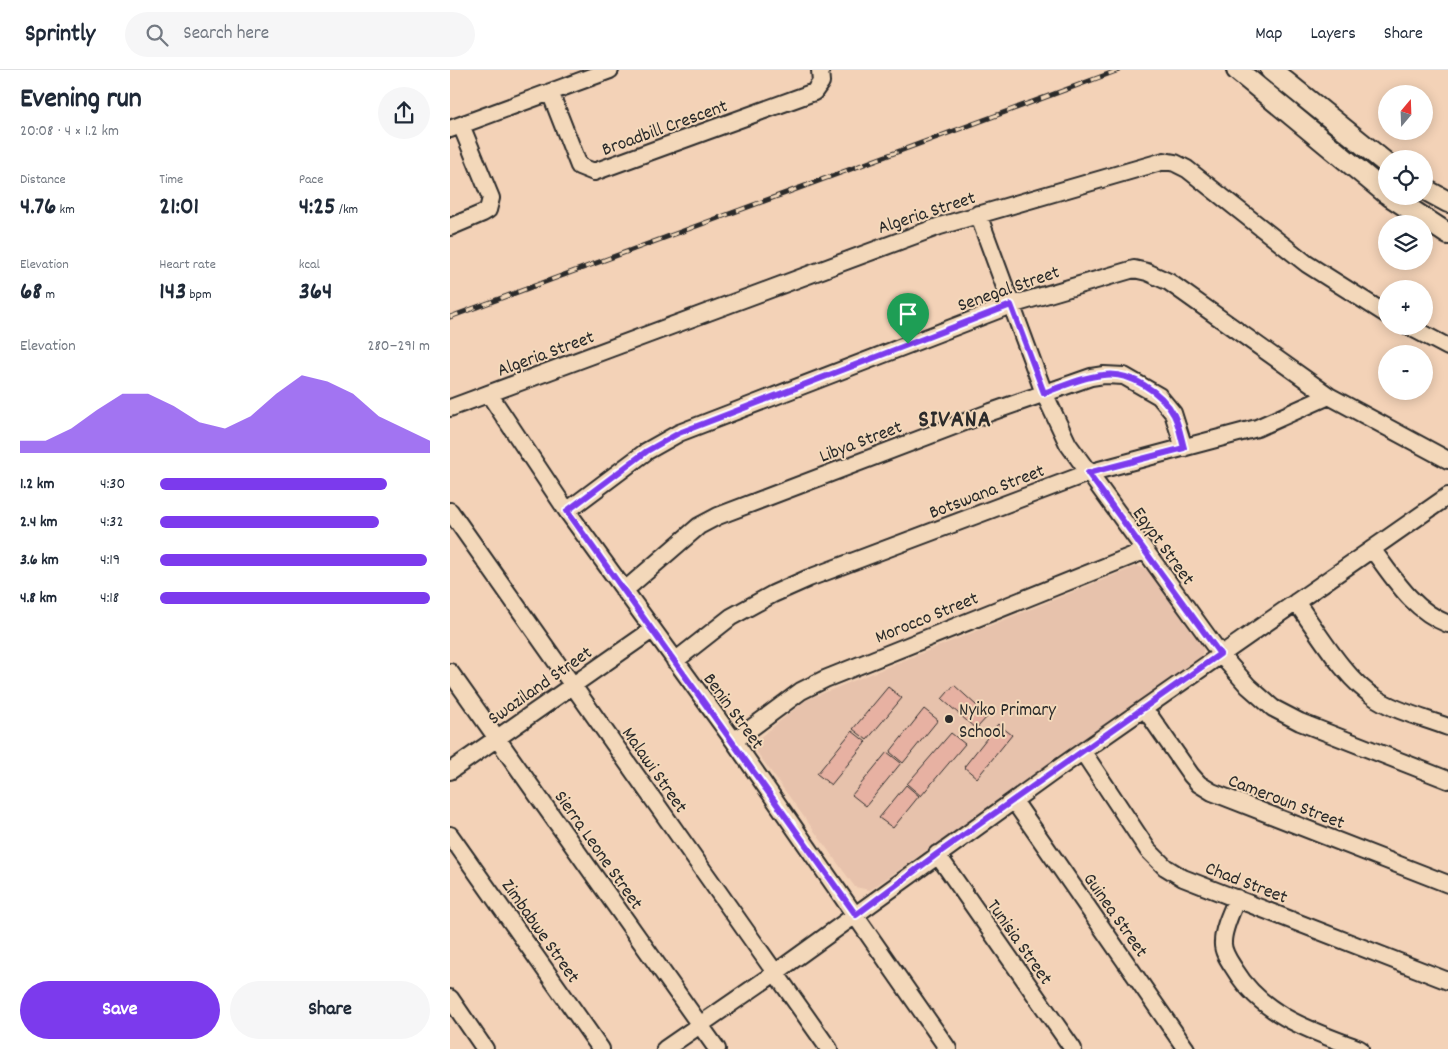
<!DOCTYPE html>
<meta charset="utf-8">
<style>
:root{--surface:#fff;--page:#f6f6f7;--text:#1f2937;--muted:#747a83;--line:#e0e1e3;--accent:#7c3aed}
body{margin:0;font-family:Dekko,sans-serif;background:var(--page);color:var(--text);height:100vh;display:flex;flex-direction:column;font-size:19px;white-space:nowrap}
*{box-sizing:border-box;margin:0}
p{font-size:16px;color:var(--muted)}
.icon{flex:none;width:28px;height:28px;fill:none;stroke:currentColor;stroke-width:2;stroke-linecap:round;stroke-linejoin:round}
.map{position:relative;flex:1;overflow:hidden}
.sheet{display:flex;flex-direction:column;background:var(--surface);width:450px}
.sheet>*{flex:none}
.needle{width:32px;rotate:19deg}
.fabs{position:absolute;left:928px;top:15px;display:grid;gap:10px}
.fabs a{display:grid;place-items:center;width:55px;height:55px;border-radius:50%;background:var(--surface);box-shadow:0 2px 12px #0003;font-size:25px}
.pin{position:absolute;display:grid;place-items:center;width:42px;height:42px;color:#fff;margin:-51px -21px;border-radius:50% 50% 50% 0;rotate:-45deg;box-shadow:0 0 5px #0007}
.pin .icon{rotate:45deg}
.round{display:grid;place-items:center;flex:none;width:52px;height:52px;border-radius:26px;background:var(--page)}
.head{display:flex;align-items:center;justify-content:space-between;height:85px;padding:0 20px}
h1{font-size:28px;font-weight:700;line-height:38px}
.stats{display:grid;grid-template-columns:repeat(3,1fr);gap:8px;height:85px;padding:5px 20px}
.stats div{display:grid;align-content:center}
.stats b{font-size:25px;font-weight:700}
.stats small{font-size:14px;font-weight:400}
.stats p{font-size:14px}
.chart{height:140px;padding:10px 20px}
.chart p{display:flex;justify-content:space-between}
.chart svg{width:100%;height:90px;margin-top:5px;fill:var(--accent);opacity:.7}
.cta{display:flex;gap:10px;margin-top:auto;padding:10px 20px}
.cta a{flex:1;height:58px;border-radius:30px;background:var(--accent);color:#fff;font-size:20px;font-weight:700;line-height:58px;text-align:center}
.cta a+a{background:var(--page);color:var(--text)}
ul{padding:0 20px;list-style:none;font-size:16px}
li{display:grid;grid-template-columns:80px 60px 1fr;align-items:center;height:38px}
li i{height:12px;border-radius:6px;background:var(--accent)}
header{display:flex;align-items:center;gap:30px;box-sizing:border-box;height:70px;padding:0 25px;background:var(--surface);border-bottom:1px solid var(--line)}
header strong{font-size:24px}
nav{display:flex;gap:28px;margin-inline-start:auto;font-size:18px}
.search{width:350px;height:45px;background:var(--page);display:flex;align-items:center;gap:12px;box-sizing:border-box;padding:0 18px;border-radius:28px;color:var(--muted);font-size:19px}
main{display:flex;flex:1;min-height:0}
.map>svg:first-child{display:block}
.built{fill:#e7c2ac}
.building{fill:#e7b1a2;stroke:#2b2b2b}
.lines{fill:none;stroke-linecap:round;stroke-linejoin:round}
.minor-casing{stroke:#2b2b2b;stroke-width:20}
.major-casing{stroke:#2b2b2b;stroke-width:24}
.minor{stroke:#f3d8ba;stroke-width:16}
.major{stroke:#f3d8ba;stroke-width:20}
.rail-casing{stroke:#2b2b2b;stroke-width:5}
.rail{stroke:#f3d8ba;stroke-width:3;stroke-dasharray:9;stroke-linecap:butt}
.route-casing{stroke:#fff;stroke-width:10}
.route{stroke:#7c3aed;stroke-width:6}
.poi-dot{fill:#2b2b2b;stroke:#f3d8ba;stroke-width:2}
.labels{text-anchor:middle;stroke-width:4;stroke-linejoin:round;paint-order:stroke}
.street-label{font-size:19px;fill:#2b2b2b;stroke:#f3d8ba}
.poi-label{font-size:19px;fill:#2b2b2b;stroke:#f3d8ba;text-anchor:start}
.district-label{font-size:24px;font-weight:bold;letter-spacing:1px;fill:#2b2b2b;stroke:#f3d8ba}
</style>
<header>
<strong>Sprintly</strong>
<div class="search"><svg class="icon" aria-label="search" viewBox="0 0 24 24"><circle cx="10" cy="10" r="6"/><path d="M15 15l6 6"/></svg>Search here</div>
<nav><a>Map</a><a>Layers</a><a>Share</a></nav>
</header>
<main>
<section class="sheet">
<div class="head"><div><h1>Evening run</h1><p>20:08 · 4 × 1.2 km</p></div><a class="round"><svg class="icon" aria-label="share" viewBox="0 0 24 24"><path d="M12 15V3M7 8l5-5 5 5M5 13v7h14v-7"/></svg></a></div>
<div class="stats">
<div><p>Distance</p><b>4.76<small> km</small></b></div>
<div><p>Time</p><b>21:01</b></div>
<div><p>Pace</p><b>4:25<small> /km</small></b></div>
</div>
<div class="stats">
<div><p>Elevation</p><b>68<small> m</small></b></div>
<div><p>Heart rate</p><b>143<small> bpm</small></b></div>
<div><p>kcal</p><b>364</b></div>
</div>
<div class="chart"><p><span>Elevation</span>280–291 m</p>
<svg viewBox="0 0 160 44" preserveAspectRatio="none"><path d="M0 44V38L10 38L20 32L30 23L40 15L50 15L60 21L70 29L80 32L90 26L100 15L110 6L120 9L130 15L140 26L150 32L160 38V44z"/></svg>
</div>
<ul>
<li><b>1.2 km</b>4:30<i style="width:84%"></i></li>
<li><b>2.4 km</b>4:32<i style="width:81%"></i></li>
<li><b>3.6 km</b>4:19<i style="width:99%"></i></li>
<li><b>4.8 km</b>4:18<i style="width:100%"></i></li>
</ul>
<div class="cta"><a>Save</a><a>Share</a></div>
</section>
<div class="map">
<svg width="998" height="979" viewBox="0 0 998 979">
<rect width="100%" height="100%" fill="#f3d2b7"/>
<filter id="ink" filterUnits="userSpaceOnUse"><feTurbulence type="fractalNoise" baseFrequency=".02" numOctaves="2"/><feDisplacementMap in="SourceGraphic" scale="10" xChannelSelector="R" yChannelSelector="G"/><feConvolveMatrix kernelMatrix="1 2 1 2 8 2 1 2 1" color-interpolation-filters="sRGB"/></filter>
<g filter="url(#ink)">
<path class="built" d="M687,496L700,501L755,573L750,591L420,820L405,817L306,681L308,669L356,630Z"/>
<path class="building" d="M504,615L538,646L526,659L492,629Z
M438,617L452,628L417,670L403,659Z
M474,639L488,650L453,693L440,682Z
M548,654L562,665L527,708L514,697Z
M402,661L416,672L381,715L367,704Z
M501,663L515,674L471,726L457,714Z
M437,682L451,693L416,736L402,725Z
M456,715L469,726L443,758L429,748Z"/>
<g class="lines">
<g class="minor-casing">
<path id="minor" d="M100,22L129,96L144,102L364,22L371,12L370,0
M0,59L160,0
M528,144L594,323L618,374L771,585L798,616L823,638L850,652L998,710
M0,157L33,143L38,140L41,128L11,55
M958,256L998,277
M39,324L117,441L284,671L498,979
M0,338L490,156L714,91L725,93L737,99L857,194L936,244
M0,441L379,979
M117,441L197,381L229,363L561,235L684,199L697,202L719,212L879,326L998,390
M922,479C944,508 962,540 998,554
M174,521L249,456L268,446L541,342L641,307L654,305L674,306L709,326L723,343L734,378
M846,532C868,562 895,610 927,629C948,642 974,648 998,657
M225,591L281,547L323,524L359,508L638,403L807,358L879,326
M0,602L267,979
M695,639L741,705L749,714L762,722L998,814
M284,671L351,621L375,609L694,481
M633,682L698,780L715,797L733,808L998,911
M0,701L202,560
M564,731L736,979
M0,765L151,979
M487,784L623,979
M787,828C782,841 773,858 773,872C772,882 780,892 785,900C813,946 862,961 910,979
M0,928L35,979
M215,979L325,903L606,700L998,426"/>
</g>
<g class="major-casing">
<path id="major" d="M787,0L936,123
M821,0L936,93
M974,119L998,132
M940,126L998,164"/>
</g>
<use href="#minor" class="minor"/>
<use href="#major" class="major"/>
<g class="rail-casing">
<path id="rail" d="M0,247L669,0"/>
</g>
<use href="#rail" class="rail"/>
</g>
</g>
<g class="lines" filter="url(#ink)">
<g class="route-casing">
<path id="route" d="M561,235L594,323C613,316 633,307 653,305C679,301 712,322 724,345C729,355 731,367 734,378L638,403L770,584L487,784L406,845L117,441L197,381L229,363Z"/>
</g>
<use href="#route" class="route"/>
</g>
<circle class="poi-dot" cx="499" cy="649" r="5"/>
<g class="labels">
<g class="street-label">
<text transform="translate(214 56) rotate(-20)" y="7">Broadbill Crescent</text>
<text transform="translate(476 141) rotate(-18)" y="7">Algeria Street</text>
<text transform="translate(558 217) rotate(-19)" y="7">Senegal Street</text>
<text transform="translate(95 282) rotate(-20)" y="7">Algeria Street</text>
<text transform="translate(410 370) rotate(-21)" y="7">Libya Street</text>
<text transform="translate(536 420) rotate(-21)" y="7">Botswana Street</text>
<text transform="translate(715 475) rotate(54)" y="7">Egypt Street</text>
<text transform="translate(476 546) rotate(-22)" y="7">Morocco Street</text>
<text transform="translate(89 614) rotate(-35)" y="7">Swaziland Street</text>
<text transform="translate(285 640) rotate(54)" y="7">Benin Street</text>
<text transform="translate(206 699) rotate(55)" y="7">Malawi Street</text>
<text transform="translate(837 730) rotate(21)" y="7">Cameroun Street</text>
<text transform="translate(150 779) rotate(55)" y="7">Sierra Leone Street</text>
<text transform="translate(797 811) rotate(21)" y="7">Chad Street</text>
<text transform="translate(667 844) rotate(55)" y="7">Guinea Street</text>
<text transform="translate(92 860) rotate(55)" y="7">Zimbabwe Street</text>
<text transform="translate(571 871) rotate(55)" y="7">Tunisia Street</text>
</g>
<g class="poi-label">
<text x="509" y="645">Nyiko Primary<tspan x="509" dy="22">School</tspan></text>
</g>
<g class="district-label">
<text x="505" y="356">SIVANA</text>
</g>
</g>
</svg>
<div class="fabs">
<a><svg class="needle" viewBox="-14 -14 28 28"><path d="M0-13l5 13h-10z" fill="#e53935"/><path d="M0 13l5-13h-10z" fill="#747a83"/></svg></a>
<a><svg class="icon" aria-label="locate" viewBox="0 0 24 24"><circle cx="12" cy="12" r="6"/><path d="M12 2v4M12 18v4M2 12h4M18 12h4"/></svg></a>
<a><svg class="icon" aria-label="layers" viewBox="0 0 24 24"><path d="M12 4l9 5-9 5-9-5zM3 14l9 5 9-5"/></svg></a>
<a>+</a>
<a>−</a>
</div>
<div class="pin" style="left:458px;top:274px;background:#1e9e55"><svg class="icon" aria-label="arrive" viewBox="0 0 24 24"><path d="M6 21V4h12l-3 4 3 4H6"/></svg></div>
</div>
</main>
